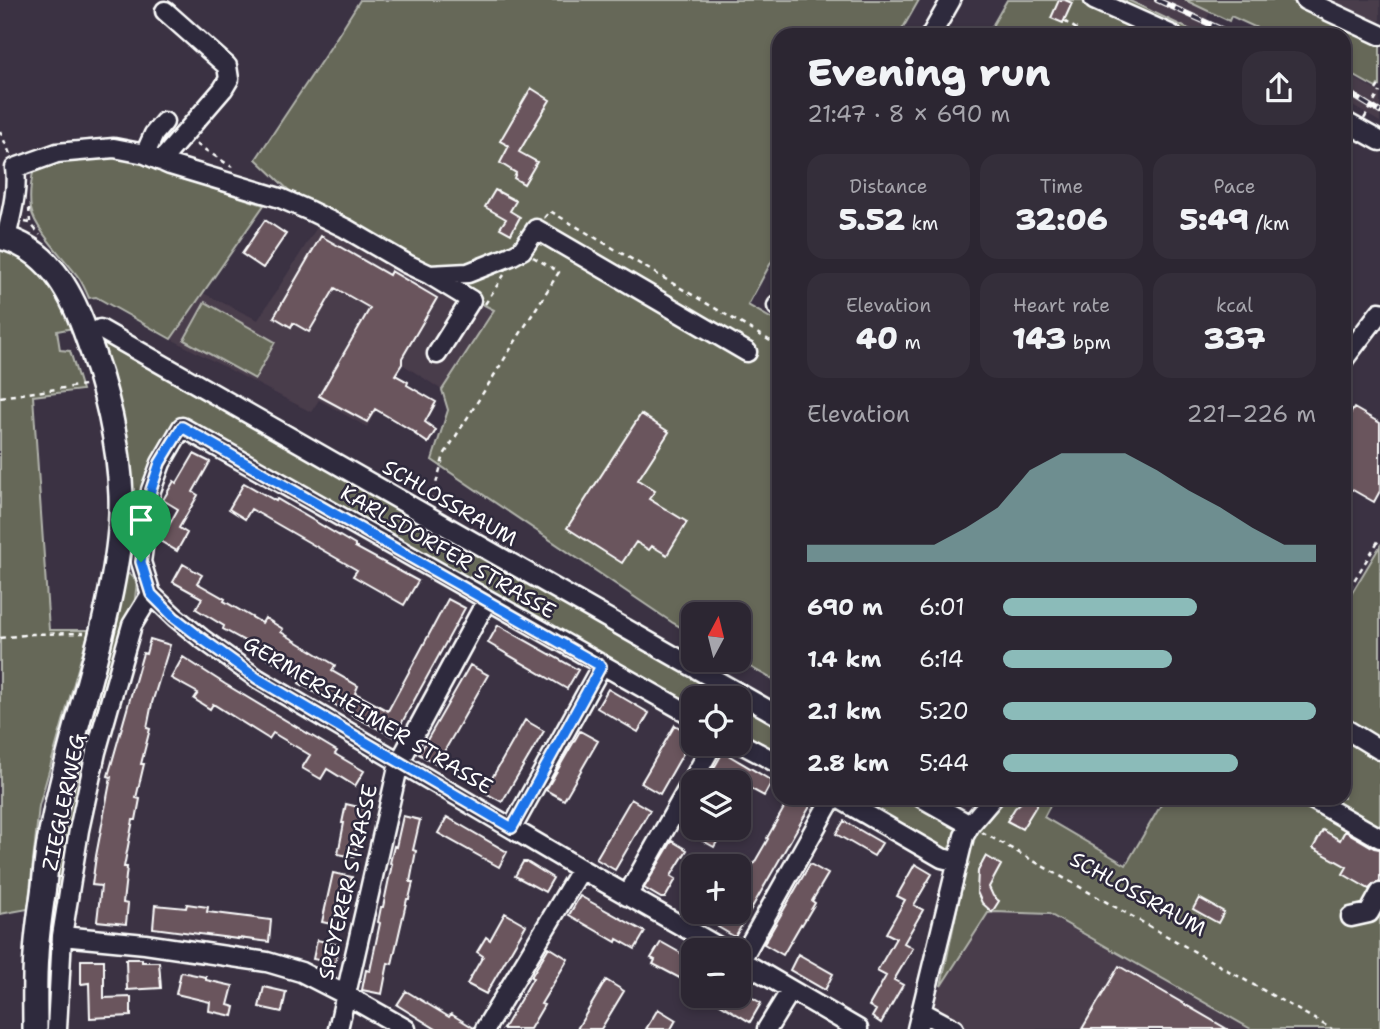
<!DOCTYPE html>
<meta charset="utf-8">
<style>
:root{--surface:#2c2632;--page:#342e3a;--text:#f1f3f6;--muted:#a6a5ac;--line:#48434d;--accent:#8bbbb9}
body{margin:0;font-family:"Shantell Sans",sans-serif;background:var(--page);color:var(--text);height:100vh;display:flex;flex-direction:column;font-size:26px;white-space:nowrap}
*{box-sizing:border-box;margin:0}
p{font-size:23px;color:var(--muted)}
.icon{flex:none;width:38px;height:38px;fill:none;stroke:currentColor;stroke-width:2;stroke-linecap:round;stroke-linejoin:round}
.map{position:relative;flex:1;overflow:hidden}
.drawer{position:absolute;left:772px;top:28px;width:579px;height:777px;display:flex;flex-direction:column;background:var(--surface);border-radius:21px;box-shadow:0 4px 10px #0003,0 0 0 2px var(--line)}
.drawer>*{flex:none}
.needle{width:46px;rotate:7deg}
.tools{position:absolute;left:681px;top:602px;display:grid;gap:14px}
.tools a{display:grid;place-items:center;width:70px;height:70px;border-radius:14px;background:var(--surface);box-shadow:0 4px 10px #0003,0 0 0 2px var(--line);font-size:35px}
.pin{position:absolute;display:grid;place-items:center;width:60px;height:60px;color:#fff;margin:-72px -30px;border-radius:50% 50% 50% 0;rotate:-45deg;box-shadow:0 0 7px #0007}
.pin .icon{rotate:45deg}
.round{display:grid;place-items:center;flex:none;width:74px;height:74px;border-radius:21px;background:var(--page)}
.overview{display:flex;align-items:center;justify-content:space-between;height:119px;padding:0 35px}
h1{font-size:38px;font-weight:800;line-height:52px}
.stats{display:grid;grid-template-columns:repeat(3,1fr);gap:10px;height:119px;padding:7px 35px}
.stats div{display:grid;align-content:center;border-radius:18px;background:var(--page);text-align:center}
.stats b{font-size:30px;font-weight:800}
.stats small{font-size:19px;font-weight:400}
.stats p{font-size:19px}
.chart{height:196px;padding:14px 35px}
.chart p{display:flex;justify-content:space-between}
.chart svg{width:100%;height:126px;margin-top:7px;fill:var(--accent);opacity:.7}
ul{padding:0 35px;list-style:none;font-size:23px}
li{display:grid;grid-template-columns:112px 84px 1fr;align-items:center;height:52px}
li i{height:18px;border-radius:9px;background:var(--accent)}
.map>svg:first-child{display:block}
.built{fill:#493c4b}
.green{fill:#666859;stroke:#b2b4ac;stroke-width:2}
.building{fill:#6b545d;stroke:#fff;stroke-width:2}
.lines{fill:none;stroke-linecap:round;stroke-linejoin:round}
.minor-casing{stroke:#fff;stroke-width:23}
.major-casing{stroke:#fff;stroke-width:28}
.path{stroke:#fff;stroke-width:2.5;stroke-dasharray:5 5;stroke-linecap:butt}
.minor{stroke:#2f2a3d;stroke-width:18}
.major{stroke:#2f2a3d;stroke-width:23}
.rail-casing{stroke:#fff;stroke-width:6}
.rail{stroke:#2f2a3d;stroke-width:3.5;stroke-dasharray:10;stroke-linecap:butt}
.path-bridge{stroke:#fff;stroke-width:2.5;stroke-dasharray:5 5;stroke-linecap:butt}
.route-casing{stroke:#fff;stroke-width:14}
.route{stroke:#1a73e8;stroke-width:9}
.labels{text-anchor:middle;stroke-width:5;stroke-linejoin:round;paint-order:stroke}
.street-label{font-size:21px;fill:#fff;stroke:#2f2a3d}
</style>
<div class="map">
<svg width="1380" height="1029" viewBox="0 0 1380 1029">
<rect width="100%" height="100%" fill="#3b3243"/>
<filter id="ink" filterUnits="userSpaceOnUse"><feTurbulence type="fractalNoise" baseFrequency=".0143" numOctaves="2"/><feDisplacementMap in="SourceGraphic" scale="14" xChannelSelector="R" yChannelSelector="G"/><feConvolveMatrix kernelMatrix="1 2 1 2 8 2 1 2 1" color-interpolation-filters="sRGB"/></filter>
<g filter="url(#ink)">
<path class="built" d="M1128,0H1185L1210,12L1200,34Z
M1321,0H1380V25Z
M1344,70L1350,73L1349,75L1380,93V122L1344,101Z
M321,221L494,310L442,390L402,364L367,427L319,400L311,412L171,339L203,293L258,320Z
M996,912L1050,916L1249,1029H924L926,1022L941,986L988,913Z"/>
<path class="green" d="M360,0H919L899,35H779V248L748,305L779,323V683L738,660V614H693V634L673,623L432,460L448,410L442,390L494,310L321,221L256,159L330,48Z
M1007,0H1128L1201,35H987Z
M1185,0H1291L1380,42V86L1378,85L1376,88L1344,70V35H1272L1231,16L1229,21Z
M112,155L142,160L181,178L264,205L171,339L96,297L89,298C86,291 83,284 79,278C66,260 35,230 31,209C29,196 31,178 35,165L52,160Z
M0,247L32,263L51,281L73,328L57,331L60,350L70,351L82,390L33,396L49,630H89L39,806L28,909L0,914Z
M205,302L275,342L255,379L184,340Z
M99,334L779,721V759L739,736L738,698H693V710L179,419L137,546L133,548L128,543L123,421L113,379Z
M1380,546V832L1320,798H1344V606Z
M130,574L137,581L132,625L96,752L57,1029H35L52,825L124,575Z
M848,798H914L962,825L946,853Z
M1003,798H1054L1044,817L1126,865L1165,798H1295L1380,846V1029H1251L1049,914L996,912L988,913L941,986L960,895L965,855L977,821Z"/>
<path class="building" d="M1059,0H1065L1072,3L1063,23L1051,18Z
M531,88L550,100L519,152L537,162L524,184L514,178L516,173L500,163L509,146L500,141Z
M495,190L516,201L510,211L520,217L511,234L500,228L506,219L485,207Z
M265,220L286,234L263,268L242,254Z
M321,236L389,275L391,271L437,298L402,358V364L395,375L408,382L407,385L436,402L425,422L436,430L428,443L415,434L416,433L375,409L367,422L319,396L370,308L335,288L309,332L293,323L291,327L274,317Z
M1354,408L1380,423V491L1374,502L1344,485V424Z
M641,414L669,432L638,480L655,491L649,499L687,522L667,555L652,546L649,550L636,542L622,563L567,528Z
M194,454L210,462L193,492L198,495L179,528L187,533L177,551L160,541L178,509L163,500L174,481L177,483Z
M244,483L276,501L277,499L355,545V547L418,581L404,605L353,576L357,570L251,509L245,519L229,509Z
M183,564L202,575L197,583L225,599L224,601L262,623L265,618L283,629L281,632L335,665L332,671L358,686L355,693L388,711L448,599L465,608L394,737L357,718L299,683L301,678L249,647L250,644L223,629L224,626L196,609L202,598L173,582Z
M498,625L578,670L567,689L488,643Z
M150,639L170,645L152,703L147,728L150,729L141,764H144L136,798L140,799L136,820H133L124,867H127L123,903L128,904L126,924L97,921L101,886L92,885L96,856L111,777L108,776L143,653L146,654Z
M183,657L225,684L337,751L335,754L364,771L355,786L327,769L321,779L302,768L310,755L273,733L269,739L213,704L210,709L194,699L198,693L171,678Z
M470,665L488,675L437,764L419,754Z
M608,689L649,713L638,732L597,708Z
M525,720L544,731L502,802L484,792Z
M675,725L693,736L660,794L641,783Z
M580,731L598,741L564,800L546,790Z
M723,752L772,781L764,796L733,779L731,782H706Z
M788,798H803L812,803L735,937L718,927L727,912H738V891L768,839L767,838L784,808L783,807Z
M1026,798H1041L1022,829L1007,821L1015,808Z
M631,799L650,810L615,870L596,859Z
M346,804L367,809L363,827H361L354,857L338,854L344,823H342Z
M403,816L420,820L413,850L416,851L410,882H413L409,899H407L392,964L388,963L382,994L362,990L366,970L370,971L380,923L378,922L381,907H383L392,864L390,863L394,846L396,847Z
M447,817L507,852L499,867L438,833Z
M844,821L882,843L874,856L836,834Z
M702,828H725L714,847L696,837Z
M1323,830L1340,840L1345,831L1374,848L1380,849V882L1374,884L1369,889L1343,874L1347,867L1313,848Z
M672,841L687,850L671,876L676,879L665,898H661L644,888Z
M986,856L1001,865L989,887L993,896L999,901L992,912L982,903L977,892L978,871Z
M523,862H527L553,878L545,892L515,876Z
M810,864L828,874L812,901L815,903L802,925L801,924L783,955L764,944Z
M915,864L932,874L914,905L923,910L904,943L913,948L894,980L903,985L881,1023L872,1017L876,1010L869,1006L886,976L877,971L896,938L886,933L905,900L897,896Z
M333,873L352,877L340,926L322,922Z
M580,896L645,932L635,949L617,939L616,942L569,915Z
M1199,898L1224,912L1218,923L1193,909Z
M187,904L208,907L207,912L271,920L269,942L238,938V939L153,928L155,905L186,908Z
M505,913L526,925L486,994L467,984L483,956L477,952L486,937L490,940Z
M317,940L339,945L335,963L313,959Z
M661,942L693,960V985L653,964L655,960L651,958Z
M549,947L568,959L541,1004L544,1005L530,1029H503L533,978L531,977Z
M798,954L833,974L825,990L790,970Z
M126,959H142V962H159L161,988L127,990Z
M81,960H104V998L131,997V1016L90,1018L89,983L81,984Z
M1119,966L1227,1029H1082Z
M181,972L206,977V980L233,986L228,1005L235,1007L233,1016L209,1011L210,1002L176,994Z
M606,980L624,991L601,1029H577Z
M264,987L286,992L282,1012L259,1007Z
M406,991L449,1017L451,1014L474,1028V1029H436L397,1005Z
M743,992L761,1003L750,1022L707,996H741Z
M658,1009L676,1020L671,1029H646Z"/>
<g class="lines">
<g class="minor-casing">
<path id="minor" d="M1094,0L1172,35
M1305,0L1380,35
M931,35L951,0
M1344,121L1380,141
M145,154L154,134L164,122
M161,161L223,89L229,79L227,66L165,11
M6,238C11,215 18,192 15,168L57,153L114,148L145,154L170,165L280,198L310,211L345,228L407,264L430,275L468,273L511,256L522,250L536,229L747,352
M430,275L471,300L437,354
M777,306L779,304
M100,329L779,716
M1344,359L1380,312
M693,716L182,427L161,463L151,490L141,562L151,594L175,617L201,638L258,679L581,869L724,950
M1344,728L1380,750
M738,742L779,764
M838,798L942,858L958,862
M922,798L970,825
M1310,798L1380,838
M512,828L602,665
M627,896L713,744
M1351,917L1369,913L1380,893
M62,936L145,944L267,962L301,972L346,995L406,1029
M738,959L858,1029
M741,960L832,798
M922,1012L954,1029
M57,1029L62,936L79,830L96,752L132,625L151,594
M338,1029L399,763L487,600
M485,1029L581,869
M767,1029L791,990
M917,1029L964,836L970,825L993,798"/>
</g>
<g class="major-casing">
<path id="major" d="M0,237C47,248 70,289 85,331C105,384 119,439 121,496C122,524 118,553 113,580C98,663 69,741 53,823C48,843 46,865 44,886C41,909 37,932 36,955C34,979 35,1004 35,1029"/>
</g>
<path class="path" d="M1064,21L1078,30L1081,35
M1376,90L1380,84
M0,131L10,154
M196,144L232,167
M1344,154L1352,141
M1344,174L1347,176
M29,208L30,222
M544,218L550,211L779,346
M25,222L30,223L40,235
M485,304L504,275
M0,397L85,385
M431,502L444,455L559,272L533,257
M1344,597L1380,538
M0,638L32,634L84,633
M982,832L1332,1029"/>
<use href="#minor" class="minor"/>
<use href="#major" class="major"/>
<g class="rail-casing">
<path id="rail" d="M1157,0L1234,35
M1344,90L1380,112"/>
</g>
<use href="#rail" class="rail"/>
<path class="path-bridge" d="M1364,119L1380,92"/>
</g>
</g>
<g class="lines" filter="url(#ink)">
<g class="route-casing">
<path id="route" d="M182,427L601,666L512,828L258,679L201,638L174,617L151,594L141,562L151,490L160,463Z"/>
</g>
<use href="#route" class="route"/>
</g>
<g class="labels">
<g class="street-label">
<text transform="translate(450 503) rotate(30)" y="7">SCHLOSSRAUM</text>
<text transform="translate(448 552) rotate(30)" y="7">KARLSDORFER STRASSE</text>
<text transform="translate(368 715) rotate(31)" y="7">GERMERSHEIMER STRASSE</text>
<text transform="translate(64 802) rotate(-78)" y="7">ZIEGLERWEG</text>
<text transform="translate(348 882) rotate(-77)" y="7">SPEYERER STRASSE</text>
<text transform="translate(1138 894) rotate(29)" y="7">SCHLOSSRAUM</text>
</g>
</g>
</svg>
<div class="tools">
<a><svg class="needle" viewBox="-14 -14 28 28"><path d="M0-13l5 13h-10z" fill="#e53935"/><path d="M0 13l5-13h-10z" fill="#a6a5ac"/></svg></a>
<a><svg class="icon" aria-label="locate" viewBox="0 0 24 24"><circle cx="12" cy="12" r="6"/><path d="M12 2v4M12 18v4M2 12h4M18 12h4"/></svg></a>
<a><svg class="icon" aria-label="layers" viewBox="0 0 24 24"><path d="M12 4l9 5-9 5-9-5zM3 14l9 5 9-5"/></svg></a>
<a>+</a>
<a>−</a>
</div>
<div class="pin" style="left:141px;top:562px;background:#1e9e55"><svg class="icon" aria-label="arrive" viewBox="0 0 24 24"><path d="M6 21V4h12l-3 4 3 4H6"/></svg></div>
<section class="drawer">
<div class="overview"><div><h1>Evening run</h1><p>21:47 · 8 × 690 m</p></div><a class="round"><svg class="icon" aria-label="share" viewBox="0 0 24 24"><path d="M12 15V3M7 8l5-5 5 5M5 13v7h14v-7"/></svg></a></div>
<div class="stats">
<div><p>Distance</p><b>5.52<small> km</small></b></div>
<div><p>Time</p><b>32:06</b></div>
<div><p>Pace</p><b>5:49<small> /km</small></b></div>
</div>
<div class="stats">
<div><p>Elevation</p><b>40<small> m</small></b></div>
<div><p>Heart rate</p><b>143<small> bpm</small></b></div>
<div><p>kcal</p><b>337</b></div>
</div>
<div class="chart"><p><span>Elevation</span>221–226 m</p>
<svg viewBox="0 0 160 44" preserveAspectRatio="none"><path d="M0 44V38L10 38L20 38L30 38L40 38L50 32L60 25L70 12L80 6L90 6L100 6L110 12L120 19L130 25L140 32L150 38L160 38V44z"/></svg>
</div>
<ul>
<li><b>690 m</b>6:01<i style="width:62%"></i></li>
<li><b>1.4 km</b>6:14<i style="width:54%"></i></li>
<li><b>2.1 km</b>5:20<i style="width:100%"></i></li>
<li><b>2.8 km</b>5:44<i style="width:75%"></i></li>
</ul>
</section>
</div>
